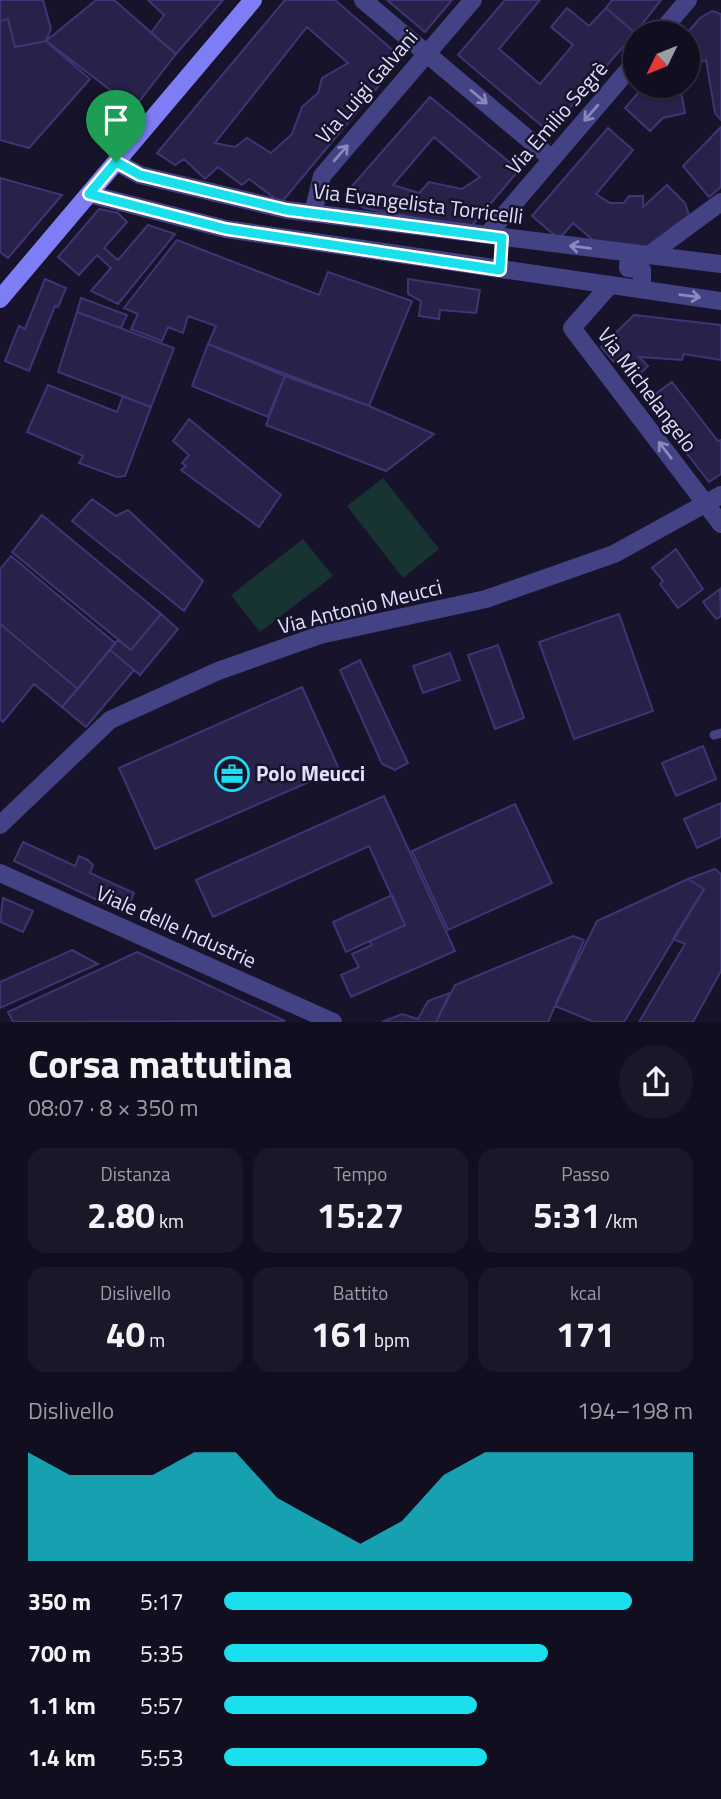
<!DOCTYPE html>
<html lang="it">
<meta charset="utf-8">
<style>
:root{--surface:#110e20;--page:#1a1729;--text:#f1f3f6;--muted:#9c9ca5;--line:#302e3e;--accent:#1adfed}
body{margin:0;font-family:"Titillium Web",sans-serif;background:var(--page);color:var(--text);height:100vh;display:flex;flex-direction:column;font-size:26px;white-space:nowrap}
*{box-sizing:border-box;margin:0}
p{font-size:23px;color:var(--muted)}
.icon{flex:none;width:38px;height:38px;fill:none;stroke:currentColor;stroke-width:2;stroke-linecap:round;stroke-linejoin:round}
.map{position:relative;height:1022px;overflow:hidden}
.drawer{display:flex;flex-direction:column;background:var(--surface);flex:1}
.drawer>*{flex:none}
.needle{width:46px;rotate:227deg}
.controls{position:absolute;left:623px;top:21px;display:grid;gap:14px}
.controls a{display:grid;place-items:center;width:77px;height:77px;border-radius:50%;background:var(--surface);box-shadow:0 2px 5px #0004,0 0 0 2px var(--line);font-size:35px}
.pin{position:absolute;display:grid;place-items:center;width:60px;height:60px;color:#fff;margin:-72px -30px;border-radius:50% 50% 50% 0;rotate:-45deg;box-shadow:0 0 7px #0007}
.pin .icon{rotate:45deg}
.round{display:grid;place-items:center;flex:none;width:74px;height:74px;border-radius:37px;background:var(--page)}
.headline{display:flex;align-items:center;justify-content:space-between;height:119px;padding:0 28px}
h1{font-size:38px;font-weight:700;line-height:52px}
.metrics{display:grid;grid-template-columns:repeat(3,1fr);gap:10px;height:119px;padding:7px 28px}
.metrics div{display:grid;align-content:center;border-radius:18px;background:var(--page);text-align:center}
.metrics b{font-size:35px;font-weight:700}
.metrics small{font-size:19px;font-weight:400}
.metrics p{font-size:19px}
.chart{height:196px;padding:14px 28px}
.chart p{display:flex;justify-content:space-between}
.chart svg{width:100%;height:126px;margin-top:7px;fill:var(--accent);opacity:.7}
ul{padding:0 28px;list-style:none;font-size:23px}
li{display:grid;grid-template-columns:112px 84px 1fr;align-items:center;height:52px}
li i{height:18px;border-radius:9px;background:var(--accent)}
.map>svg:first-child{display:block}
.green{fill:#173432}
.building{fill:#28214a;stroke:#3f3574;stroke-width:2;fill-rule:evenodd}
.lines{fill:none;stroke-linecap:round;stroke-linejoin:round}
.lane{stroke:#434285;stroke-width:9}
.street{stroke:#434285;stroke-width:18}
.secondary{stroke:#7d7ef5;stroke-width:18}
.oneway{stroke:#8a89bb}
.route-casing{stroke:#fff;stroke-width:14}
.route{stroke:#1adfed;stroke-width:9}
.labels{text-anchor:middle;stroke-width:5;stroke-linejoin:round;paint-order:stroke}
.street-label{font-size:21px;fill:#e1dffd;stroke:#17132a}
.poi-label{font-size:21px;font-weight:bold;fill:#e1dffd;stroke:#17132a;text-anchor:start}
</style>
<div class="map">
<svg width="721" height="1022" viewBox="0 0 721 1022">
<rect width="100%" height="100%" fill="#17132a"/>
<path class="green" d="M383,478L439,549L403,578L347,506Z
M303,539L333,576L260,632L231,595Z"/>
<path class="building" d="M0,0H43L51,29L46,41L15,47L8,19L0,21Z
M96,0H114L176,54L134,108L46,41Z
M148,0H223L176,54L151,33L164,15Z
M285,0H335L402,58L281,203L249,179L242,185L218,167L205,179L184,159L175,165L157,153ZM307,27L348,63L322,78L318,93L302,107L292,134L271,153L247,138L235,147L215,143Z
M387,0H452L425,32Z
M505,0H540L499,49L540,84L573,45L551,27L567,8L589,26L606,8L635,33L549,132L458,55Z
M612,0H661L635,33L606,8Z
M712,11L721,14V120L715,113L706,60L696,63V76L688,77L687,33L700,18Z
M8,19L15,47L46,41L90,79L29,148L0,140V21Z
M644,86H680L685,113L663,118L650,131L625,108Z
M430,97L519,170L470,228L364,208L345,194ZM434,137L480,177L462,189L429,182L419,193L393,185Z
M721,127V187L709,197L683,166Z
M608,128L633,150L596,194L610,203H624L629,196H643V207L667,185L685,203L689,215L648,247L599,245L573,223L559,239L532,216Z
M0,178L62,195L8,258L0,252Z
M99,209L118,213L127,222L104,248L118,260L148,225L175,234L118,304L91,291L111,268L97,255L79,275L58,257Z
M177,240L319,295L328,272L412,301L369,406L208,344L216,326L188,316L183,333L168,327L162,341L131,329L138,314L124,308Z
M45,279L66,288L58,307L55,306L29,371L5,361L19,326L25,329Z
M408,279L480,290L476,313L440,310L439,319L419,316L421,301L408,294Z
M81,298L127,315L121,328L77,312Z
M77,312L174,348L151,407L58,372Z
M634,315L721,325V360L684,354L682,360L639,357L648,366L638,376L624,360L614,362L601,347Z
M208,344L285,376L268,417L192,386Z
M285,376L369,406L434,434L386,471L266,425Z
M672,382L718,441L721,440V474L709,482L646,401Z
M48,385L117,412L123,396L151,407L125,476L117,477L79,463L83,456L27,432Z
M189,419L281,495L259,527L181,470L186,466L182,463L189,455L173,441Z
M92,499L116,516L128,510L203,581L184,611L72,521Z
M42,515L161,614L131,650L12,552Z
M676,549L703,589L678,608L660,584L663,581L652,568Z
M11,556L115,643L78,689L0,624V569Z
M720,589L721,616L716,619L703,602Z
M161,614L178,629L140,675L110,650L118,640L131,650Z
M619,614L653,711L574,739L539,642Z
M0,624L78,689L62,707L34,684L3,722L0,719Z
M498,645L524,718L495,729L468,655Z
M110,650L134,670L86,727L62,707Z
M450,653L460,680L423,693L413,666Z
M360,660L408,763L395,770L382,764L340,670Z
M302,687L339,769L155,849L119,768Z
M703,746L716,779L676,796L662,763Z
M384,796L455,951L351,997L341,975L359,967L352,954L372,945L370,941L405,925L369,846L213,917L196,880Z
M721,803V837L697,848L684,819Z
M515,804L552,883L448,930L412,851Z
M23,842L75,866L79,856L88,860L93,865L90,873L134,893L125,913L14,861Z
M715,869L721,874V971L693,1022H639L685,944L673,939L704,889L688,879Z
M688,879L704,889L624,1022H594L555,1006L597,921Z
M392,895L405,925L346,952L333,922Z
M3,898L33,911L23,932L0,922Z
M573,936L584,940L548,1022H436L455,985Z
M72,950L98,964L0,1008V982Z
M137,952L285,1021L13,1022L8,1012Z
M450,993L436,1022H382L402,1014L418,1019L428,1001Z"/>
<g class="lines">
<path class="lane" d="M714,735L721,733"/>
<path class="street" d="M363,0L552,159
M660,33L688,0
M116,162L140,175L287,210L721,264
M89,194L226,229L721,301
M313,213L322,176L473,0
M487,235L635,62
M629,253L628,268L642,270V289
M649,255L721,202
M610,285L572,328L721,524
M0,825L110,720L218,671L320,635L486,599L614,554L721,495
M0,873L333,1022"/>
<path class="secondary" d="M0,299L253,0"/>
</g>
<defs><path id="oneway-shaft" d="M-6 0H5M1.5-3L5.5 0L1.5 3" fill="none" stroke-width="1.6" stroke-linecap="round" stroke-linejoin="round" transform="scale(1.75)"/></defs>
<g class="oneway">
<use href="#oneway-shaft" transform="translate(479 97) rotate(40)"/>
<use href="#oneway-shaft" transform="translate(591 113) rotate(131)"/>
<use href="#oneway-shaft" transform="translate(341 153) rotate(-49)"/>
<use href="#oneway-shaft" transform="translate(580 247) rotate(-173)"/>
<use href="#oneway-shaft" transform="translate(690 296) rotate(8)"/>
<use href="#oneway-shaft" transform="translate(665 450) rotate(-127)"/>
</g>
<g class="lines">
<g class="route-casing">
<path id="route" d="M116,162L140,175L287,210L502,238L500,270L226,229L89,194Z"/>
</g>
<use href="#route" class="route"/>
</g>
<defs>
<g id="office-ring" transform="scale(1.75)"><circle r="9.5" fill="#17132a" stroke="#1adfed" stroke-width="1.5"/><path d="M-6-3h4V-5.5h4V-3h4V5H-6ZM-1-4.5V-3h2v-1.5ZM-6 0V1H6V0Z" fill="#1adfed"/></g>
</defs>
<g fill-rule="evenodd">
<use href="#office-ring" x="232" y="774"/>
</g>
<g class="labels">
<g class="street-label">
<text transform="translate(367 87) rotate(-49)" y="7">Via Luigi Galvani</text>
<text transform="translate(557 118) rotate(-49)" y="7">Via Emilio Segrè</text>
<text transform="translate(418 204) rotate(7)" y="7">Via Evangelista Torricelli</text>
<text transform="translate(647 390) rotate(53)" y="7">Via Michelangelo</text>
<text transform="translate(360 607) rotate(-14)" y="7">Via Antonio Meucci</text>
<text transform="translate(176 927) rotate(24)" y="7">Viale delle Industrie</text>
</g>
<g class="poi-label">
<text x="256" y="781">Polo Meucci</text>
</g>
</g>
</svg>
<div class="controls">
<a><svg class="needle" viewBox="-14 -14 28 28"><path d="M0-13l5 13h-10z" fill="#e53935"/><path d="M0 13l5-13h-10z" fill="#9c9ca5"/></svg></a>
</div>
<div class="pin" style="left:116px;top:162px;background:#1e9e55"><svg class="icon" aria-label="arrive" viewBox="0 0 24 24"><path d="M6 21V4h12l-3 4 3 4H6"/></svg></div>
</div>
<section class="drawer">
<div class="headline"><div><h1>Corsa mattutina</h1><p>08:07 · 8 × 350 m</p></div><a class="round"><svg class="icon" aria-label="share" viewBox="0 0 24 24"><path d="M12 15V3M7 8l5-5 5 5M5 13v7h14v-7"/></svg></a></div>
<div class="metrics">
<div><p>Distanza</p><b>2.80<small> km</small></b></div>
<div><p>Tempo</p><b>15:27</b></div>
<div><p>Passo</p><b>5:31<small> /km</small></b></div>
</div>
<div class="metrics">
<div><p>Dislivello</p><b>40<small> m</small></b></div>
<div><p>Battito</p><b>161<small> bpm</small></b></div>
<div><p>kcal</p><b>171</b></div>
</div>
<div class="chart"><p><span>Dislivello</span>194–198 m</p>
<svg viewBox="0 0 160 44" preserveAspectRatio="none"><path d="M0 44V6L10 14L20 14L30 14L40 6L50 6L60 22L70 30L80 38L90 30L100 14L110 6L120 6L130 6L140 6L150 6L160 6V44z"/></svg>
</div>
<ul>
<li><b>350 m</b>5:17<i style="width:87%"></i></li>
<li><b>700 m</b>5:35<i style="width:69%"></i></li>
<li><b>1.1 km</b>5:57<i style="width:54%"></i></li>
<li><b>1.4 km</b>5:53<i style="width:56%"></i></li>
</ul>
</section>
